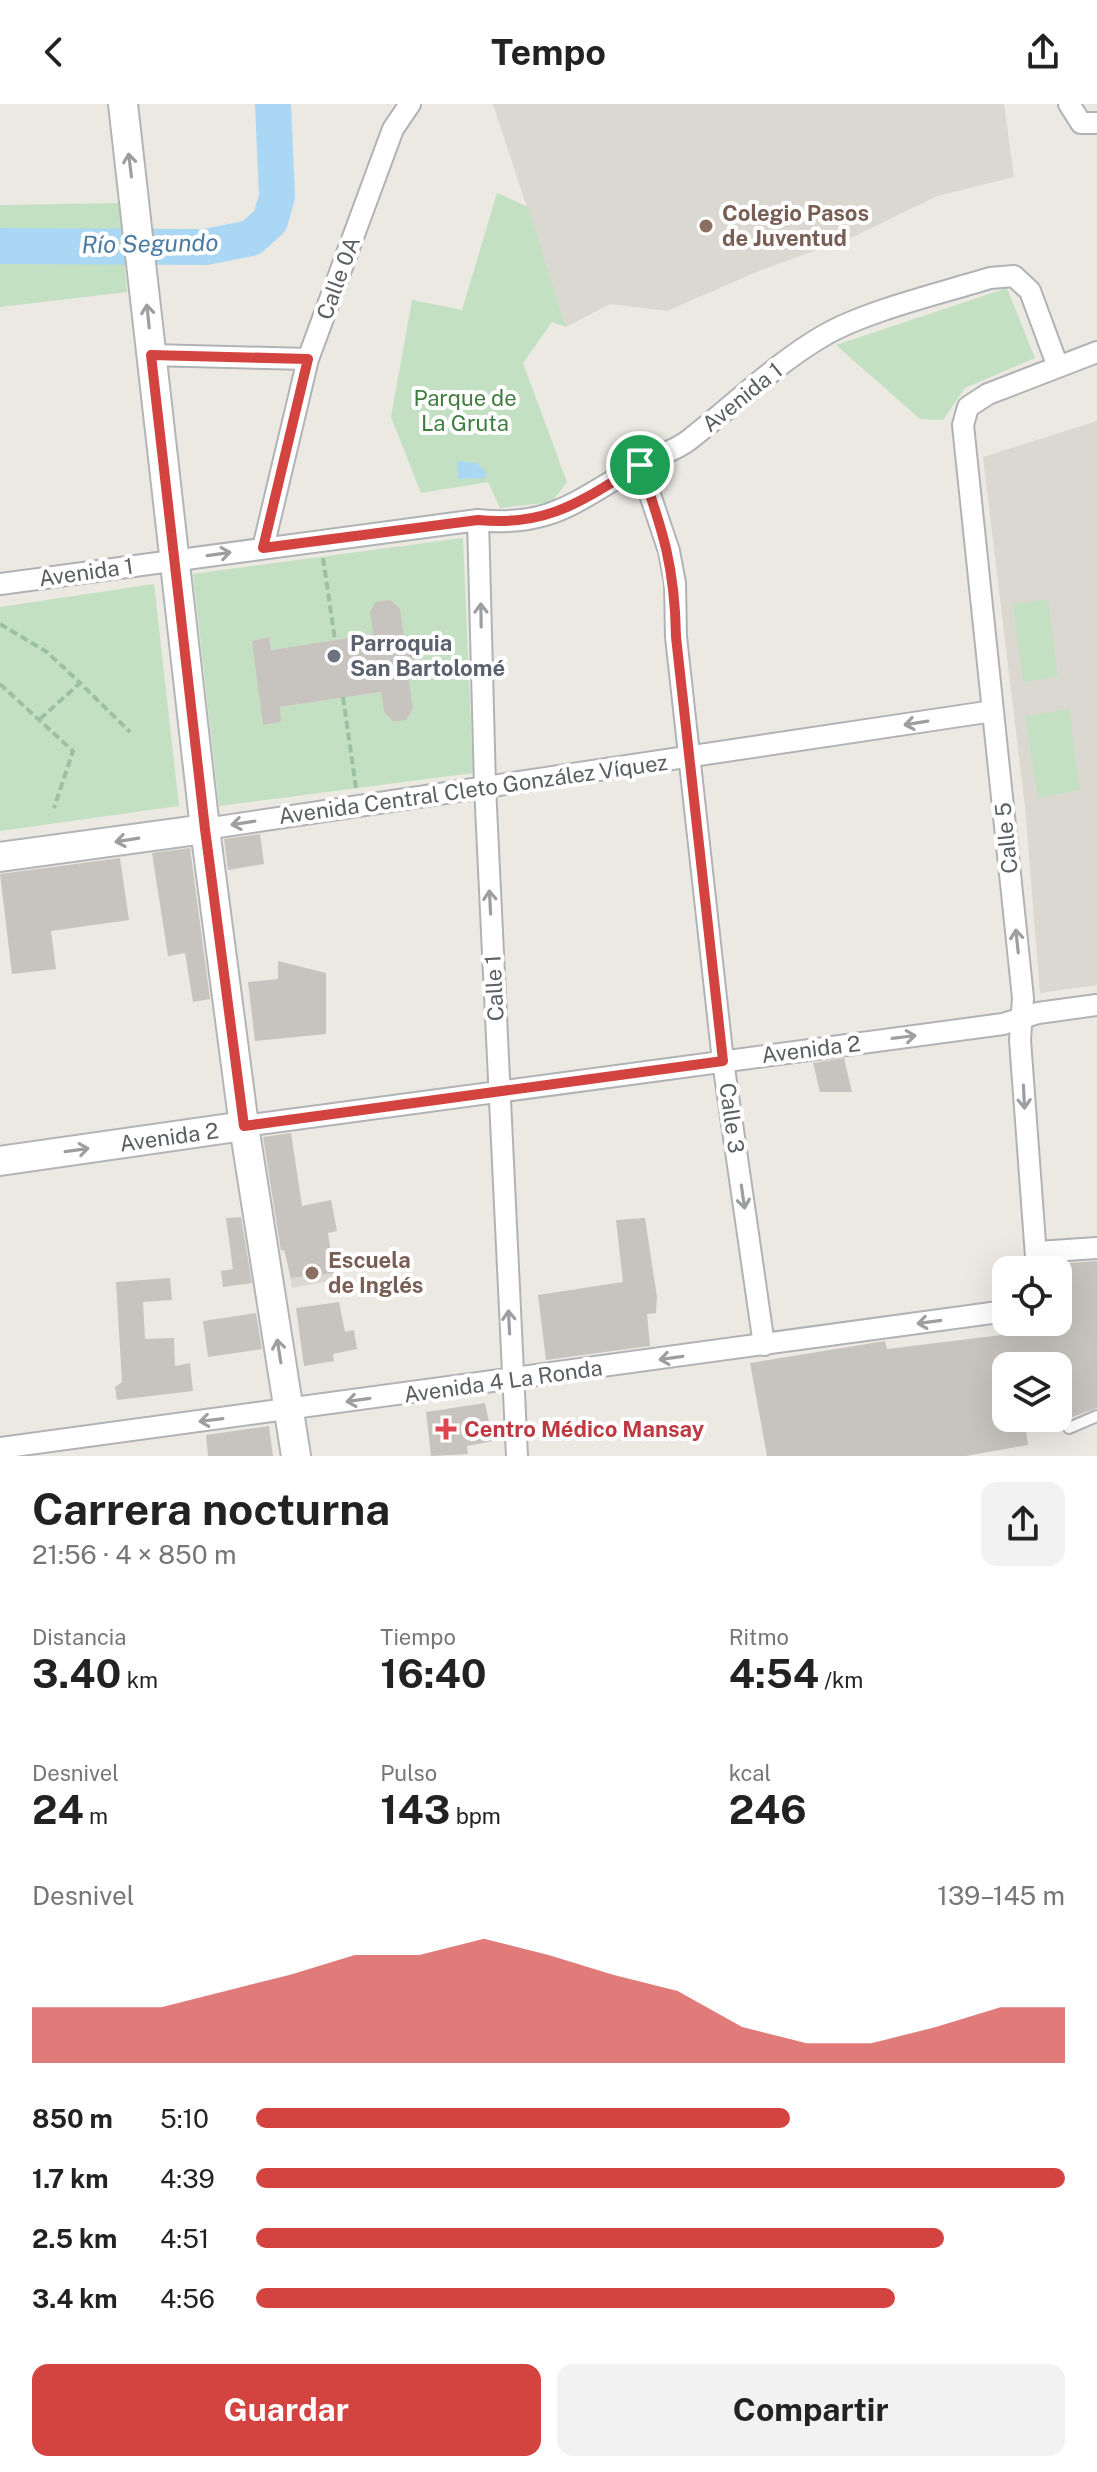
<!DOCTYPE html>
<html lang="es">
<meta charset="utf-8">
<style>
:root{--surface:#fff;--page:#f2f2f2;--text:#222;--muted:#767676;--accent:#d34441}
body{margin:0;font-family:"Public Sans",sans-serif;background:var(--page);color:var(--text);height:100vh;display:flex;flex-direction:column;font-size:30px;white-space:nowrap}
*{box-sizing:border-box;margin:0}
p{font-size:26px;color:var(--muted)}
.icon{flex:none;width:44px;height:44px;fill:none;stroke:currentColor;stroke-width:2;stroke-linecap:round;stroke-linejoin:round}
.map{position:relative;height:1352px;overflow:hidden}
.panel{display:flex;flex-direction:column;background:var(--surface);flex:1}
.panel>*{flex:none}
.fabs{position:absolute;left:992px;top:1152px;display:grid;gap:16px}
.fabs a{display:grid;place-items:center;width:80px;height:80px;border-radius:16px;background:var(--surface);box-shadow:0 8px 32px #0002;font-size:40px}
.pin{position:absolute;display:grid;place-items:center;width:68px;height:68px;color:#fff;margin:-34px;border:4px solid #fff;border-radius:50%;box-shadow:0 2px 8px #0007}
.round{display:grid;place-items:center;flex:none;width:84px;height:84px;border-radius:16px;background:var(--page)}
.headline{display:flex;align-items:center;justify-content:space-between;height:136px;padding:0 32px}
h1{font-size:44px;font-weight:700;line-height:60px}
.stats{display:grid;grid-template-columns:repeat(3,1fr);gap:12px;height:136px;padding:8px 32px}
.stats div{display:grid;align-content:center}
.stats b{font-size:40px;font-weight:700}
.stats small{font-size:22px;font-weight:400}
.stats p{font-size:22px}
.chart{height:224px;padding:16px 32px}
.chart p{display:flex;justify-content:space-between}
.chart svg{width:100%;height:144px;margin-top:8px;fill:var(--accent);opacity:.7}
.button{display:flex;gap:16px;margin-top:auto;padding:16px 32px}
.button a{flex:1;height:92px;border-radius:16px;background:var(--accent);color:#fff;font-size:32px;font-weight:700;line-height:92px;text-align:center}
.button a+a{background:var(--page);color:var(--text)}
ul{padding:0 32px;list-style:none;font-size:26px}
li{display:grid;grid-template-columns:128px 96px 1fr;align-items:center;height:60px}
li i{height:20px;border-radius:10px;background:var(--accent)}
header{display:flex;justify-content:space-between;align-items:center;height:104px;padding:0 32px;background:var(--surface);font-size:36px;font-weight:700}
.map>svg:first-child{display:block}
.education{fill:#dbd8d1}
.green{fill:#c4e0c2;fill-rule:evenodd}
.water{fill:#aad8f4}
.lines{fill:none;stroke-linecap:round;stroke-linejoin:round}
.river{stroke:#aad8f4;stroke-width:36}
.building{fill:#c7c4bf}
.service-casing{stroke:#b0b3b6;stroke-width:14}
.minor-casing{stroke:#b0b3b6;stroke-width:24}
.secondary-casing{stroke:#b2b5b8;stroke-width:32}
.path{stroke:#9cc0a4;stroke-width:4;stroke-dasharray:8 4;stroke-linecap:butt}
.service{stroke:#fff;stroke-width:10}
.minor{stroke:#fff;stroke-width:20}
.secondary{stroke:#fff;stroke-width:28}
.oneway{stroke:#9d9ea0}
.route-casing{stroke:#fff;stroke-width:16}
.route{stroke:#d34441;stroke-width:10}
.education-dot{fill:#8d6e63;stroke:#fff;stroke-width:3}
.worship-dot{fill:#6b7280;stroke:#fff;stroke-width:3}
.health-dot{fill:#e0444e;stroke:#fff;stroke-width:3}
.labels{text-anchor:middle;stroke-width:8;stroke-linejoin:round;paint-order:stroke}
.education-label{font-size:22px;font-weight:bold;fill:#785e54;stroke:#fff;text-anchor:start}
.street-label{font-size:22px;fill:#5b5e61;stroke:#fff}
.park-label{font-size:22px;fill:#3f7d3e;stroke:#fff}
.worship-label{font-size:22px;font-weight:bold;fill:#5b616d;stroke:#fff;text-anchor:start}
.health-label{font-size:22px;font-weight:bold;fill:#be3a42;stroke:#fff;text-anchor:start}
.water-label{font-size:24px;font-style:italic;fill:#4b7ba3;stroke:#fff}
</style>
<header><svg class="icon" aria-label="back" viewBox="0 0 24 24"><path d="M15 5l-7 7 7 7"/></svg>Tempo<svg class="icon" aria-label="share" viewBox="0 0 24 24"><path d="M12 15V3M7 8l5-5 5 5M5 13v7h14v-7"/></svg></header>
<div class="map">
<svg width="1097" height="1352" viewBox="0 0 1097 1352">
<rect width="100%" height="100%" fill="#ece9e3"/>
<path class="education" d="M493,0H1004L1014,73L937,92L853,133L761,166L667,207L610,200L566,223Z
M1097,317V881L1040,889L1025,703L983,353Z
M333,1154L335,1176L292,1184L288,1162Z"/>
<path class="green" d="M497,89L528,103L566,223L552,218L523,259L567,378L552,398L500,404L488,378L421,389L391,313L412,196L462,206Z
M119,99L127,188L0,203V101Z
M1007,184L1035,254L965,284L943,316L920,315L836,241Z
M463,434L473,669L219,702L193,470ZM390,497L400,504L405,539L413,543L416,559L408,569L413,605L406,616L393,618L384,608L381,588L280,603L252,537L269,533L271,546L373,530L370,508L375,498Z
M154,480L179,702L0,727V503Z
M1048,495L1058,573L1023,578L1013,500Z
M1069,605L1080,686L1038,694L1025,612Z"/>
<path class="water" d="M457,357L477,359L486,368L485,374L458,375Z"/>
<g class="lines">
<path class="river" d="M0,142L205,143L251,134L270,117L277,93L273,0"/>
</g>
<path class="building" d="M390,496L400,504L405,539L413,543L416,559L408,569L413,605L406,616L393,618L384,608L381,588L280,603L281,618L263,621L252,537L269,533L271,546L373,530L370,508L375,498Z
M260,730L264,760L228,766L224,735Z
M190,744L210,895L193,898L185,849L168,852L152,749Z
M120,754L129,816L51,827L56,865L12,870L0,770Z
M278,857L326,869V930L255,937L248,878L278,875Z
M844,954L852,988H820L813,959Z
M291,1029L302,1102L331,1096L337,1127L328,1129L334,1169L291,1174L284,1146L281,1147L263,1033Z
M241,1113L252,1179L223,1183L221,1167L233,1165L226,1114Z
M645,1114L657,1193L656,1209L647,1210L650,1242L546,1256L538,1191L623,1178L616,1116Z
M1097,1157V1304L1058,1318V1262H1006V1314H1056L1057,1319L1026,1327L1028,1341L966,1352H767L750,1259L885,1237L887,1245L1052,1225V1218H1058V1160Z
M170,1174L172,1196L143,1198L145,1235L174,1234L175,1262L190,1259L193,1287L117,1296L115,1283L122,1278L116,1178Z
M339,1198L345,1228L354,1226L357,1245L333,1250L334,1257L304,1262L296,1204Z
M256,1209L262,1245L208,1253L203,1217Z
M485,1299L493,1337L467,1342L468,1350L431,1352L426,1308Z
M269,1322L273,1352H208L206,1331Z"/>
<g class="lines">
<g class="service-casing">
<path id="service" d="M1069,1324L1097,1312"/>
</g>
<g class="minor-casing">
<path id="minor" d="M1069,0L1081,19H1097
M151,251L308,255
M640,361L669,447L675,479L676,533L723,957L764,1241
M478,416L485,682L517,1352
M263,444L308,255L393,25L410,0
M0,480L478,416C553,424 579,394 640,361C656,352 675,347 689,336C734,301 775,260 823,232C865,207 942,189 990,174L1014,172L1030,187L1058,263
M205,725L993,607
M244,1022L1003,920L1038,909L1097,901
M1038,1148L1097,1144
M1037,1166L1020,936L1023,894L963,321L968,303L988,290L1097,248
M0,1344L1006,1207"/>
</g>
<g class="secondary-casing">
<path id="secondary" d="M123,0L205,725L244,1022L296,1352
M0,753L205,725
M0,1057L244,1022"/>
</g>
<path class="path" d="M323,454L335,536
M0,520L47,548L80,579
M0,580L73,647L54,704
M343,593L356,684
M40,615L80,579L130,628"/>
<use href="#service" class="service"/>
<use href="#minor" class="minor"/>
<use href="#secondary" class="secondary"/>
</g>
<defs><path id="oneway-shaft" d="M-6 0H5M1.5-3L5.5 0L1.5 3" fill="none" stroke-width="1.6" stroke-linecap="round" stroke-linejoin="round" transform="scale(2)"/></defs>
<g class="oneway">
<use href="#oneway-shaft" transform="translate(130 61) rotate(-97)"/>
<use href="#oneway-shaft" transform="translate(148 212) rotate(-96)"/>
<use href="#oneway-shaft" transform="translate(219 450) rotate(-8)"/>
<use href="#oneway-shaft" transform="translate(481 511) rotate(-91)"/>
<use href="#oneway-shaft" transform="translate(916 619) rotate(171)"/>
<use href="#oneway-shaft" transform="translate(243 719) rotate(171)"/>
<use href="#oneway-shaft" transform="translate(127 736) rotate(171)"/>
<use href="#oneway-shaft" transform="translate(490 798) rotate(-93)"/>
<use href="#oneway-shaft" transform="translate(1017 837) rotate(-96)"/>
<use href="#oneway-shaft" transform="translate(904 933) rotate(-7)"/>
<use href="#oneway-shaft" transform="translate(1024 993) rotate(87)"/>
<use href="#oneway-shaft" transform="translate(77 1046) rotate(-8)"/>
<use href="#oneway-shaft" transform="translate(743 1093) rotate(82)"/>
<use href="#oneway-shaft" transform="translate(509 1218) rotate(-93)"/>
<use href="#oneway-shaft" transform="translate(929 1218) rotate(172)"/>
<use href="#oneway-shaft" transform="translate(279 1247) rotate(-99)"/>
<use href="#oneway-shaft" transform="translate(671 1254) rotate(172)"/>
<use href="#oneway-shaft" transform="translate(358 1296) rotate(172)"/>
<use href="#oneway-shaft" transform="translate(211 1316) rotate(173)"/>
</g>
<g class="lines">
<g class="route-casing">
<path id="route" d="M151,251L308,255L263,444L478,416C549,423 583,396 640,361C663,427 675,463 676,533L723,957L244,1022L205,725Z"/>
</g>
<use href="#route" class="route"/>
</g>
<g class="education-dot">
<circle cx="706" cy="122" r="8"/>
<circle cx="312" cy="1169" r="8"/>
</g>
<circle class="worship-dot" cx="334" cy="552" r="8"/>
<path class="health-dot" d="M442 1313h8v8h8v8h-8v8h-8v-8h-8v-8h8z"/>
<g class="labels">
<g class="education-label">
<text x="722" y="117">Colegio Pasos<tspan x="722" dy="25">de Juventud</tspan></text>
<text x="328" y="1164">Escuela<tspan x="328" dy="25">de Inglés</tspan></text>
</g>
<g class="street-label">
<text transform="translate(338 174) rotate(-70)" y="8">Calle 0A</text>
<text transform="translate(742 293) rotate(-39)" y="8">Avenida 1</text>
<text transform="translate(86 468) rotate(-8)" y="8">Avenida 1</text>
<text transform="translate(473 685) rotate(-8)" y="8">Avenida Central Cleto González Víquez</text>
<text transform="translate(1006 734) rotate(-96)" y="8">Calle 5</text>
<text transform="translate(494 884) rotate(-93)" y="8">Calle 1</text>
<text transform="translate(811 945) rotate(-7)" y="8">Avenida 2</text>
<text transform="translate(732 1014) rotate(82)" y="8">Calle 3</text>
<text transform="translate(169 1033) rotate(-8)" y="8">Avenida 2</text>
<text transform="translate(503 1277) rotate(-8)" y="8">Avenida 4 La Ronda</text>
</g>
<g class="park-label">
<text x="465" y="302">Parque de<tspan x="465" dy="25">La Gruta</tspan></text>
</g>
<g class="worship-label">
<text x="350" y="547">Parroquia<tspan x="350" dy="25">San Bartolomé</tspan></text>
</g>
<g class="health-label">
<text x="464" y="1333">Centro Médico Mansay</text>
</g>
<g class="water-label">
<text transform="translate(150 140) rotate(-1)" y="8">Río Segundo</text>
</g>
</g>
</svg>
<div class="fabs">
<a><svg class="icon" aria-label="locate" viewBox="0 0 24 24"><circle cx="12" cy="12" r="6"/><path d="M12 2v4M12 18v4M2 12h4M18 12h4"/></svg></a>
<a><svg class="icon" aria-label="layers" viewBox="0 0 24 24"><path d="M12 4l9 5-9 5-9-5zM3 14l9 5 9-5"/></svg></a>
</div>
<div class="pin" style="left:640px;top:361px;background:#1e9e55"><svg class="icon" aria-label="arrive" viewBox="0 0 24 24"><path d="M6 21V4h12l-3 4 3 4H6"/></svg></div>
</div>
<section class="panel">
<div class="headline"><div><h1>Carrera nocturna</h1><p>21:56 · 4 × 850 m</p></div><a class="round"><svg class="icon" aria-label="share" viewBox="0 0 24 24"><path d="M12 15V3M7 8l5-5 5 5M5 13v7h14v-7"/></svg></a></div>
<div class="stats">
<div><p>Distancia</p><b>3.40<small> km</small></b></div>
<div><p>Tiempo</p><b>16:40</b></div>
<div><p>Ritmo</p><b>4:54<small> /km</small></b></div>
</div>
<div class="stats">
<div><p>Desnivel</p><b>24<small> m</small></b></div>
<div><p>Pulso</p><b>143<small> bpm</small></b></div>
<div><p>kcal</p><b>246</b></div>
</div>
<div class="chart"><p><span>Desnivel</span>139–145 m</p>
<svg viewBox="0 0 160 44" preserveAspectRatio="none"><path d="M0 44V27L10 27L20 27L30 22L40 17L50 11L60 11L70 6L80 11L90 17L100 22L110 33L120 38L130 38L140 33L150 27L160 27V44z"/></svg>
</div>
<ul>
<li><b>850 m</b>5:10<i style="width:66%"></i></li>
<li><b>1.7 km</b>4:39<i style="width:100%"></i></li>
<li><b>2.5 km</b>4:51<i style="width:85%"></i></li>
<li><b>3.4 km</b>4:56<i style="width:79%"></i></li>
</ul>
<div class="button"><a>Guardar</a><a>Compartir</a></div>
</section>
